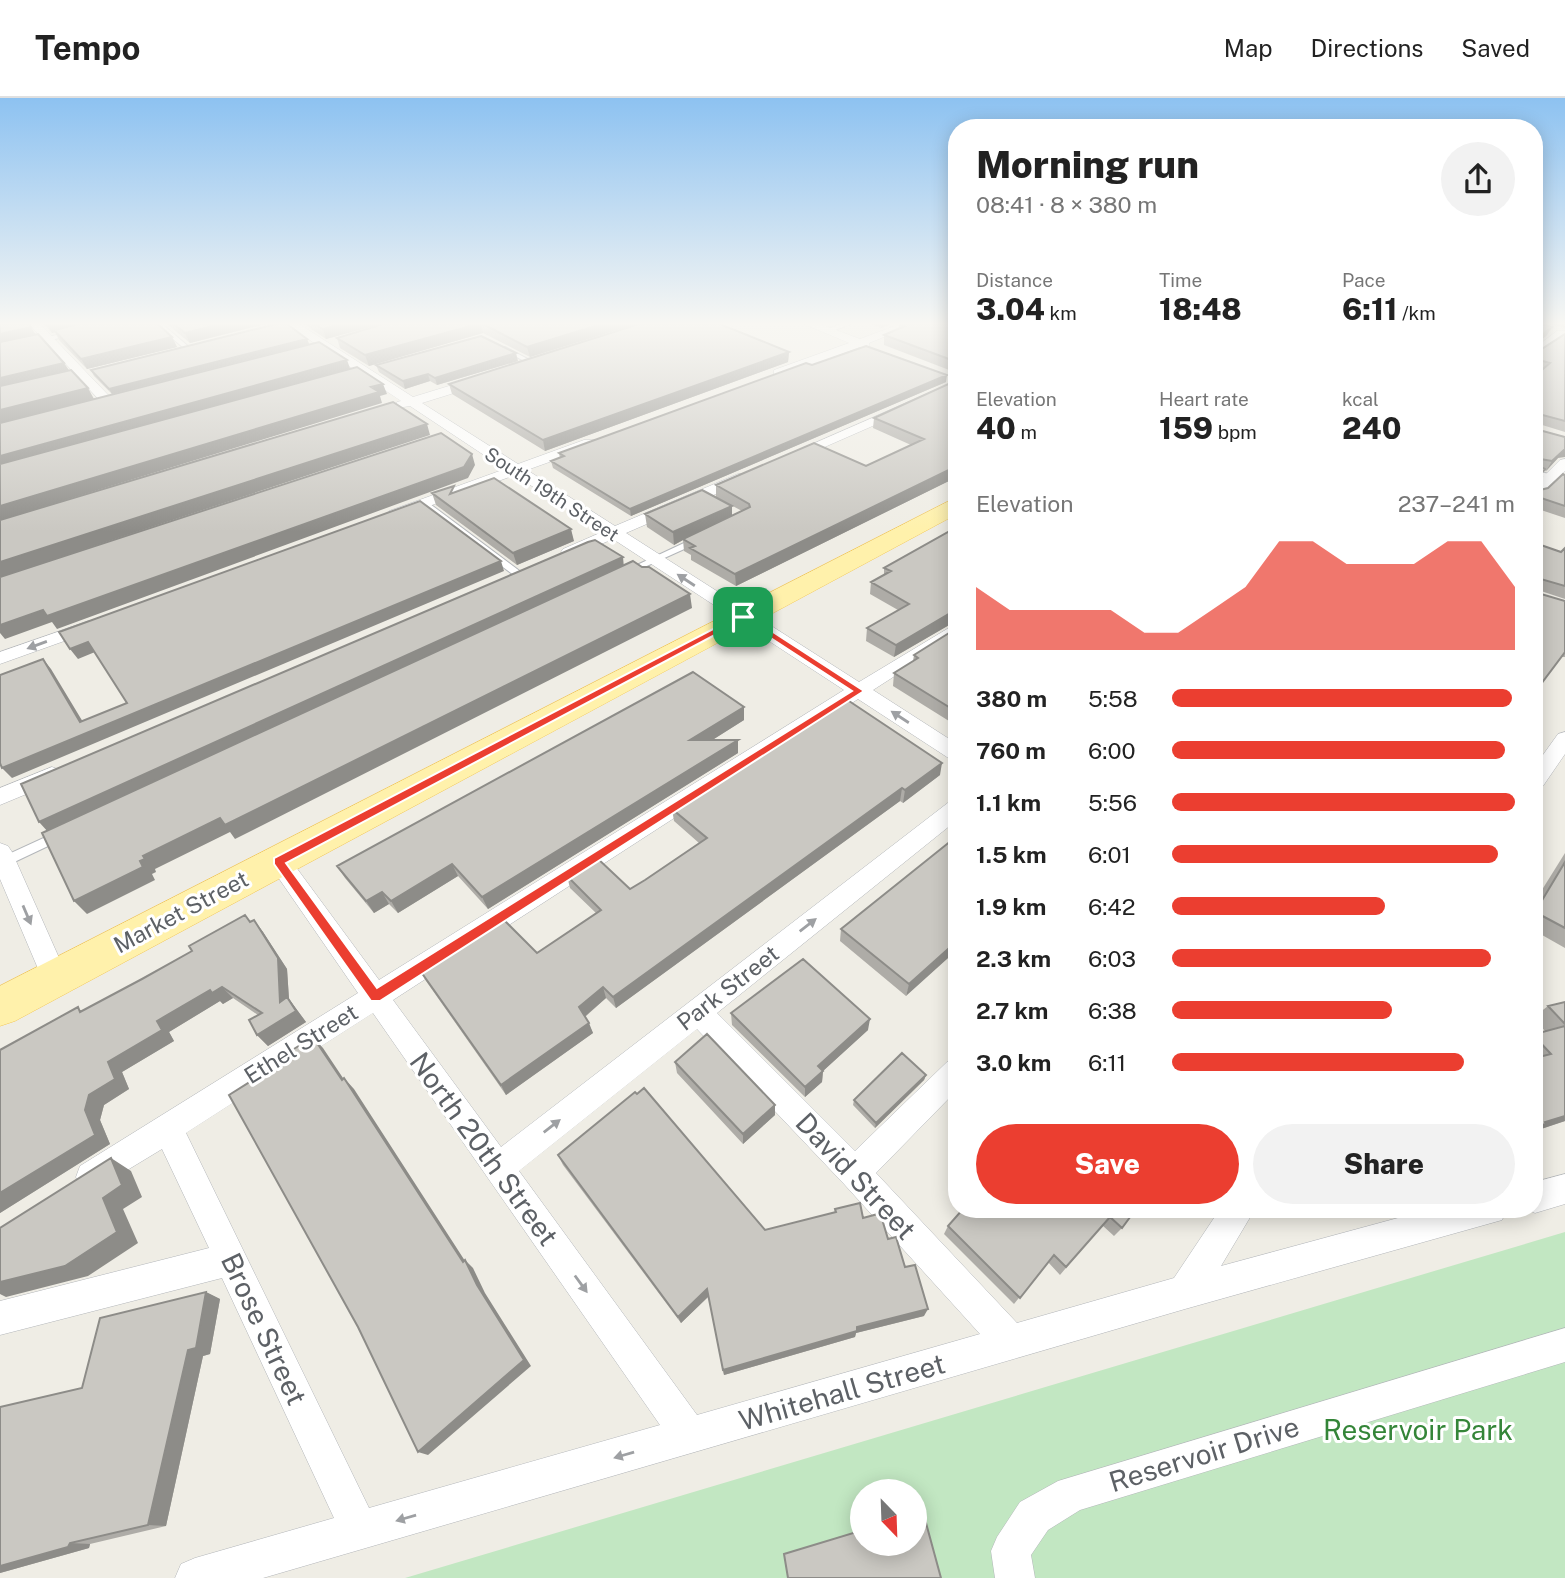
<!DOCTYPE html>
<meta charset="utf-8">
<style>
:root{--surface:#fff;--page:#f2f2f2;--text:#222;--muted:#767676;--line:#e0e0e0;--accent:#eb3e30}
body{margin:0;font-family:"Public Sans",sans-serif;background:var(--page);color:var(--text);height:100vh;display:flex;flex-direction:column;font-size:26px;white-space:nowrap}
*{box-sizing:border-box;margin:0}
p{font-size:23px;color:var(--muted)}
.icon{flex:none;width:38px;height:38px;fill:none;stroke:currentColor;stroke-width:2;stroke-linecap:round;stroke-linejoin:round}
.map{position:relative;flex:1;overflow:hidden}
.drawer{position:absolute;left:948px;top:21px;width:595px;height:1099px;display:flex;flex-direction:column;background:var(--surface);border-radius:28px;box-shadow:0 4px 18px #0003}
.drawer>*{flex:none}
.needle{width:46px;rotate:157deg}
.fabs{position:absolute;left:850px;top:1381px;display:grid;gap:14px}
.fabs a{display:grid;place-items:center;width:77px;height:77px;border-radius:50%;background:var(--surface);box-shadow:0 4px 18px #0003;font-size:35px}
.pin{position:absolute;display:grid;place-items:center;width:60px;height:60px;color:#fff;margin:-30px;border-radius:14px;box-shadow:0 4px 10px #0006}
.round{display:grid;place-items:center;flex:none;width:74px;height:74px;border-radius:37px;background:var(--page)}
.headline{display:flex;align-items:center;justify-content:space-between;height:119px;padding:0 28px}
h1{font-size:38px;font-weight:800;line-height:52px}
.figures{display:grid;grid-template-columns:repeat(3,1fr);gap:10px;height:119px;padding:7px 28px}
.figures div{display:grid;align-content:center}
.figures b{font-size:30px;font-weight:800}
.figures small{font-size:19px;font-weight:400}
.figures p{font-size:19px}
.chart{height:196px;padding:14px 28px}
.chart p{display:flex;justify-content:space-between}
.chart svg{width:100%;height:126px;margin-top:7px;fill:var(--accent);opacity:.7}
.cta{display:flex;gap:14px;margin-top:auto;padding:14px 28px}
.cta a{flex:1;height:80px;border-radius:42px;background:var(--accent);color:#fff;font-size:28px;font-weight:800;line-height:80px;text-align:center}
.cta a+a{background:var(--page);color:var(--text)}
ul{padding:0 28px;list-style:none;font-size:23px}
li{display:grid;grid-template-columns:112px 84px 1fr;align-items:center;height:52px}
li i{height:18px;border-radius:9px;background:var(--accent)}
header{display:flex;align-items:center;gap:42px;box-sizing:border-box;height:98px;padding:0 35px;background:var(--surface);border-bottom:2px solid var(--line)}
header strong{font-size:33px}
nav{display:flex;gap:38px;margin-inline-start:auto;font-size:24px}
.map>svg:first-child{display:block}
.green{fill:#c2e7c2;fill-rule:evenodd}
.lines{fill:none;stroke-linecap:round;stroke-linejoin:round}
.service-casing{stroke:#b3b6ba;stroke-width:2}
.minor-casing{stroke:#b3b6ba;stroke-width:1}
.primary-casing{stroke:#f2c85b;stroke-width:1}
.service{fill:#fff;fill-rule:evenodd}
.minor{fill:#fff;fill-rule:evenodd}
.primary{fill:#fff1ab;fill-rule:evenodd}
.wall{fill:#aeaca7}
.shaded-wall{fill:#8d8c88}
.building{fill:#cac8c2;stroke:#8d8c88;stroke-width:2}
.oneway{fill:#9ea0a3}
.route{fill:#eb3e30;stroke:#fff;stroke-width:2;fill-rule:evenodd}
.labels{text-anchor:middle;stroke-width:6;stroke-linejoin:round;paint-order:stroke}
.far-street-label{font-size:19px;fill:#5d6166;stroke:#fff}
.street-label{font-size:23px;fill:#5d6166;stroke:#fff}
.near-street-label{font-size:28px;fill:#5d6166;stroke:#fff}
.near-park-label{font-size:28px;fill:#348538;stroke:#fff}
</style>
<header>
<strong>Tempo</strong>
<nav><a>Map</a><a>Directions</a><a>Saved</a></nav>
</header>
<div class="map">
<svg width="1565" height="1480" viewBox="0 0 1565 1480">
<rect width="100%" height="100%" fill="#efede5"/>
<path class="green" d="M1565,1134V1480H405ZM863,1393H915V1446H863Z"/>
<g class="lines">
<g class="service-casing">
<path id="service" d="M155,226H162L189,249V251H185Z
M841,226H851L827,235L824,233Z
M74,233L76,236L0,254V250Z
M501,249H505L537,266L532,267L501,251Z
M1535,372L1565,381V386L1535,376Z
M420,403H426L521,474V478H515L420,407Z
M699,438L702,439V443L629,476L622,474Z
M61,732L65,734L67,737L65,740L8,767L0,768V760Z"/>
</g>
<g class="minor-casing">
<path id="minor" d="M29,226H40L112,301V307H104Z
M286,226H299L413,299L475,280H483V286L422,305L518,366L584,342H594V348L527,372L615,428L738,376H748V382L626,435L859,584L957,525V538L873,592L957,646V663L950,661L858,601L393,902L501,1049L949,704L957,702V722L717,915L855,1053L947,964L957,960V992L876,1075L1017,1225L1174,1180L1220,1111H1255L1221,1168L1431,1111H1507L1502,1122L1185,1211L263,1480H175L181,1466L195,1460L334,1420L222,1180L0,1237V1203L209,1150L162,1051L91,1094L80,1090L76,1079L80,1068L358,895L271,769L267,763L271,757L279,754L287,757L379,882L844,592L613,441L575,457H563L561,454L563,451L602,434L515,377L399,419H389L386,416L389,413L505,371L410,308L397,310V304L401,303ZM373,915L660,1327L369,1410L186,1035ZM697,931L844,1086L980,1236L697,1317L519,1073Z
M804,226H820L860,241L900,226H916L869,245V249H860L782,278H774V272L849,245Z
M1557,233H1565V237L1535,258V250Z
M957,283V291L795,362H785L783,359Z
M1565,361V373L1540,398L1535,399V387L1560,362Z
M89,523L95,524L98,528L95,532L0,566V554Z
M1565,634V656L1543,688L1535,691V668L1558,636Z
M52,669L60,672L63,677L60,682L0,707V690Z
M0,745L8,748L12,754L68,880L64,888L55,891L46,888L42,880L0,781Z
M1565,1076V1106L1535,1115L1527,1111H1535V1084Z
M1565,1230V1264L1080,1412L1048,1432L1031,1457L1035,1480H995L991,1453L997,1439L1020,1404L1058,1383Z"/>
</g>
<g class="primary-casing">
<path id="primary" d="M957,399V416L15,923L0,928V888Z"/>
</g>
<use href="#service" class="service"/>
<use href="#minor" class="minor"/>
<use href="#primary" class="primary"/>
</g>
<path class="wall" d="M44,226H158L172,239L177,249L87,271L59,242L55,234L52,235Z
M167,226H265L190,245Z
M304,226H381L326,241Z
M383,226H636L530,259L483,235L369,268L340,250L337,240Z
M871,226H891L881,230Z
M899,226H957V275L884,247V237L899,231Z
M1535,226L1547,237L1539,244L1540,252L1565,236V334L1539,326V332L1558,360L1546,373L1544,372L1539,379L1540,392L1548,390L1565,376V420L1535,410V278L1541,272L1535,271Z
M1548,226H1565V230Z
M307,241L309,246L112,296L94,278L91,272Z
M789,254L788,264L545,353L452,296L449,286Z
M518,263L437,287L430,283L405,291L379,274L376,267Z
M812,267L946,284L631,418L553,370L551,363L560,360L559,355Z
M957,282V379L736,488L691,462V457L684,453L683,442L674,447L647,429L645,416L732,408V418L742,413L716,399V387L866,368L911,347L873,330L874,320Z
M456,394L574,443L517,467L436,407L432,395Z
M957,429V524L956,523L894,559L866,543L867,530L898,512L870,496L871,484L884,477V470Z
M1535,445L1561,454L1565,450V501L1541,493V496L1565,503V559H1561L1535,594Z
M957,530V628L893,588L894,575L913,563L914,557Z
M744,609V622L712,642L738,655L488,811L458,778L398,815L389,806L374,815L345,780L337,768Z
M940,677L903,705L900,703L616,910L606,900L585,919L593,935L506,997L426,883L419,871L537,855L596,815L570,790L567,778L630,791L645,782L699,745L674,723L672,711Z
M957,738L906,898L840,843L841,831Z
M1565,755V850L1535,833V803Z
M245,817L251,824L254,822L263,834L287,871L289,901L306,924L268,948L257,937L258,917L233,900L223,906L220,903L169,934L174,943L122,974L129,991L104,1007L100,1022L110,1046L0,1115V952L83,913L142,881L192,853Z
M1565,904V1023L1535,1033V936L1545,933L1535,922V918L1548,908Z
M731,915L868,932L823,973L822,984L805,999L732,927Z
M675,964L775,1007V1017L743,1046L677,975Z
M926,977L924,982L875,1030L853,1007L854,1002Z
M558,1057L765,1132L834,1115L835,1111L863,1120L888,1141L905,1169L924,1218L856,1235L855,1239L724,1277L709,1198L681,1225L563,1067Z
M1136,1111L1122,1130L1114,1138L1102,1127L1060,1177L1048,1164L1014,1206L944,1136L948,1128Z
M206,1194L220,1201L210,1256L203,1258L166,1428L90,1446L89,1450L0,1475V1309L82,1290Z"/>
<path class="shaded-wall" d="M47,226H90L52,235Z
M221,226H265L190,245L185,235Z
M341,226H381L326,241L323,231Z
M478,226H481L483,235L369,268L365,257Z
M602,226H636L530,259L527,249Z
M882,226H891L881,230Z
M31,229L37,239L0,247V236Z
M1552,229L1547,237L1535,247L1538,240Z
M172,239L177,249L87,271L81,261Z
M307,241L309,246L112,296L109,291Z
M789,254L788,264L545,353L543,342Z
M516,255L518,263L437,287L435,280Z
M347,262L351,273L0,371V358Z
M64,265L71,275L0,292V280Z
M428,276L430,283L405,291L403,283Z
M947,277L946,284L631,418L630,411Z
M383,286L387,296L380,298L382,305L0,422V408Z
M88,290L94,301L0,325V312Z
M427,326L430,337L0,479V464Z
M1565,351V359L1558,360L1546,373L1552,363Z
M472,356L475,367L468,380L57,531L52,524L5,541L0,535V527Z
M957,368V379L736,488L735,476Z
M732,408V420L683,441V442L674,447L673,434Z
M571,431L574,443L517,467L513,455Z
M623,459L624,470L49,735L39,724Z
M501,463L504,473L12,680L2,670Z
M690,496L692,510L235,741L230,734L155,771L156,774L152,776L155,782L87,816L74,803L143,758L220,720Z
M957,511L956,523L894,559L896,547Z
M88,544L95,554L78,561L70,551Z
M43,561L51,571L89,634L80,624Z
M744,609V622L692,655L690,642Z
M738,642V655L488,811L482,799Z
M942,665L940,677L903,705L905,692Z
M902,690L900,703L616,910L613,899Z
M452,766L458,778L398,815L391,803Z
M382,794L389,806L374,815L366,803Z
M254,822L263,834L287,871L289,901L306,924L268,948L257,937L280,904Z
M957,843V852L906,898L909,886Z
M222,889L233,900L223,906L220,903L169,934L174,943L122,974L129,991L104,1007L100,1022L110,1046L0,1115V1095L85,1012L89,997L108,964L157,923L210,892Z
M603,889L606,900L583,920L579,909Z
M870,921L868,932L823,973L822,984L805,999V989L818,968Z
M589,925L593,935L506,997L501,987Z
M313,939L323,950L351,992L342,982Z
M926,977L924,982L875,1030L876,1025Z
M344,980L354,991L467,1166L465,1162L473,1170L485,1195L531,1268L428,1357L418,1354L463,1164Z
M775,1007V1017L743,1046V1036Z
M1565,1018V1023L1535,1033V1029L1545,1024Z
M111,1060L131,1073L142,1099L123,1111L138,1145L88,1178L6,1199L0,1196V1184L103,1100Z
M707,1191L709,1198L681,1225L678,1219Z
M206,1194L220,1201L210,1256L203,1258L166,1428L148,1427L188,1252Z
M928,1211L924,1218L856,1235L855,1239L724,1277L723,1272L857,1229Z
M70,1445L90,1446L89,1450L0,1475V1468Z"/>
<path class="building" d="M0,226H29L31,229L0,236Z
M78,226H158L172,239L81,261L54,232Z
M174,226H221L185,235Z
M276,226H287L307,241L109,291L91,272Z
M315,226H341L323,231Z
M383,226H478L365,257L337,240Z
M483,226H602L527,249Z
M639,226H720L789,254L543,342L449,286Z
M900,226H957V264L884,237L905,228Z
M1535,226H1542L1552,229L1538,240L1540,252L1565,236V323L1539,316V332L1565,339V351L1552,363L1540,361L1539,368L1545,371L1539,378L1540,392L1548,390L1563,376L1565,377V408L1535,398V278L1550,265L1535,261Z
M38,236L64,265L0,280V244Z
M481,238L516,255L435,280L428,276L403,283L376,267Z
M319,244L347,262L0,358V325Z
M866,248L947,277L630,411L551,363L564,358L559,355L806,265L812,267Z
M357,269L383,286L371,289L379,294L0,408V366Z
M71,272L88,290L0,312V288Z
M957,282V368L735,476L690,450L695,448L683,441L750,409L749,406L716,387L814,345L866,368L924,341L874,320Z
M393,304L427,326L0,464V422Z
M441,335L472,356L464,369L47,518L43,512L0,527V479Z
M494,380L571,431L513,455L432,395L454,388L450,396Z
M702,392L732,408L673,434L645,416Z
M420,403L501,463L2,670L0,665V577L43,561L80,624L127,605L88,544L70,551L59,534Z
M957,429V511L896,547L867,530L909,506L871,484L891,473L884,470Z
M595,442L623,459L39,724L21,686L588,444Z
M1535,445L1561,454L1565,450V488L1541,481V496L1565,503V554L1535,594Z
M633,463L642,469H649L690,496L225,727L220,720L143,758L145,761L140,763L143,769L74,803L42,735Z
M957,530V614L894,575L918,560L914,557Z
M693,574L744,609L690,642H738L482,799L452,766L391,803L382,794L366,803L337,768Z
M846,601L942,665L905,692L902,690L613,899L603,889L579,909L589,925L501,987L419,871L501,819L537,855L601,812L567,778L596,759L630,791L645,782L707,740L672,711Z
M957,738V843L909,886L841,831Z
M1565,764V830L1535,814Z
M245,817L250,824L254,822L278,860L280,904L287,899L296,913L257,937L249,922L262,915L222,889L212,895L210,892L157,923L162,932L108,964L115,981L89,997L85,1012L95,1037L0,1095V952L78,909L80,914L142,881L192,853L189,848Z
M803,861L870,921L818,968L823,973L805,989L731,915Z
M1565,904V926L1548,908Z
M1565,928V1018L1545,1024L1546,1026L1535,1029V960L1551,956L1535,939V936Z
M707,936L775,1007L743,1036L675,964Z
M313,939L342,982L344,980L463,1164L465,1162L477,1187L524,1262L418,1354L358,1229L229,997L275,968L273,964Z
M902,955L926,977L876,1025L854,1002Z
M644,990L765,1132L836,1114L835,1111L860,1105L863,1120L878,1116L882,1121L888,1141L896,1139L905,1169L915,1167L928,1211L857,1229V1233L723,1272L707,1191L678,1219L558,1057L635,994L637,996Z
M111,1060L122,1087L103,1100L117,1134L65,1168L0,1184V1130Z
M963,1111H1136L1122,1130L1110,1119L1066,1169L1054,1157L1020,1200L948,1128Z
M206,1194L196,1250L188,1252L148,1427L70,1445L68,1449L0,1468V1309L82,1290L100,1220Z
M923,1414L941,1480H788L784,1456L863,1432V1446H915V1417Z"/>
<defs><path id="oneway-solid" d="M-6-.8H1V-3.2L6.5 0L1 3.2V.8H-6Z" transform="scale(1.75)"/></defs>
<g class="oneway">
<use href="#oneway-solid" transform="translate(686 482) rotate(-147)"/>
<use href="#oneway-solid" transform="translate(37 547) rotate(160)"/>
<use href="#oneway-solid" transform="translate(900 619) rotate(-147)"/>
<use href="#oneway-solid" transform="translate(27 817) rotate(67)"/>
<use href="#oneway-solid" transform="translate(808 827) rotate(-38)"/>
<use href="#oneway-solid" transform="translate(552 1028) rotate(-38)"/>
<use href="#oneway-solid" transform="translate(581 1186) rotate(54)"/>
<use href="#oneway-solid" transform="translate(624 1357) rotate(164)"/>
<use href="#oneway-solid" transform="translate(406 1420) rotate(164)"/>
</g>
<linearGradient id="sky" x2="0" y2="1"><stop stop-color="#8dc2f1"/><stop offset="0.52" stop-color="#f8f7f3"/><stop offset="1" stop-color="#f8f7f3" stop-opacity="0"/></linearGradient>
<rect width="1565" height="434" fill="url(#sky)"/>
<path class="route" d="M740,517H747L864,593L380,903H371L274,766V760ZM743,522L852,593L377,890L286,765Z"/>
<g class="labels">
<g class="far-street-label">
<text transform="translate(552 396) rotate(33)" y="7">South 19th Street</text>
</g>
<g class="street-label">
<text transform="translate(181 814) rotate(-28)" y="8">Market Street</text>
<text transform="translate(728 890) rotate(-38)" y="8">Park Street</text>
<text transform="translate(301 946) rotate(-32)" y="8">Ethel Street</text>
</g>
<g class="near-street-label">
<text transform="translate(484 1051) rotate(54)" y="10">North 20th Street</text>
<text transform="translate(856 1078) rotate(47)" y="10">David Street</text>
<text transform="translate(264 1231) rotate(65)" y="10">Brose Street</text>
<text transform="translate(842 1294) rotate(-16)" y="10">Whitehall Street</text>
<text transform="translate(1204 1356) rotate(-17)" y="10">Reservoir Drive</text>
</g>
<g class="near-park-label">
<text x="1418" y="1342">Reservoir Park</text>
</g>
</g>
</svg>
<div class="fabs">
<a><svg class="needle" viewBox="-14 -14 28 28"><path d="M0-13l5 13h-10z" fill="#e53935"/><path d="M0 13l5-13h-10z" fill="#767676"/></svg></a>
</div>
<div class="pin" style="left:743px;top:519px;background:#1e9e55"><svg class="icon" aria-label="arrive" viewBox="0 0 24 24"><path d="M6 21V4h12l-3 4 3 4H6"/></svg></div>
<section class="drawer">
<div class="headline"><div><h1>Morning run</h1><p>08:41 · 8 × 380 m</p></div><a class="round"><svg class="icon" aria-label="share" viewBox="0 0 24 24"><path d="M12 15V3M7 8l5-5 5 5M5 13v7h14v-7"/></svg></a></div>
<div class="figures">
<div><p>Distance</p><b>3.04<small> km</small></b></div>
<div><p>Time</p><b>18:48</b></div>
<div><p>Pace</p><b>6:11<small> /km</small></b></div>
</div>
<div class="figures">
<div><p>Elevation</p><b>40<small> m</small></b></div>
<div><p>Heart rate</p><b>159<small> bpm</small></b></div>
<div><p>kcal</p><b>240</b></div>
</div>
<div class="chart"><p><span>Elevation</span>237–241 m</p>
<svg viewBox="0 0 160 44" preserveAspectRatio="none"><path d="M0 44V22L10 30L20 30L30 30L40 30L50 38L60 38L70 30L80 22L90 6L100 6L110 14L120 14L130 14L140 6L150 6L160 22V44z"/></svg>
</div>
<ul>
<li><b>380 m</b>5:58<i style="width:99%"></i></li>
<li><b>760 m</b>6:00<i style="width:97%"></i></li>
<li><b>1.1 km</b>5:56<i style="width:100%"></i></li>
<li><b>1.5 km</b>6:01<i style="width:95%"></i></li>
<li><b>1.9 km</b>6:42<i style="width:62%"></i></li>
<li><b>2.3 km</b>6:03<i style="width:93%"></i></li>
<li><b>2.7 km</b>6:38<i style="width:64%"></i></li>
<li><b>3.0 km</b>6:11<i style="width:85%"></i></li>
</ul>
<div class="cta"><a>Save</a><a>Share</a></div>
</section>
</div>
